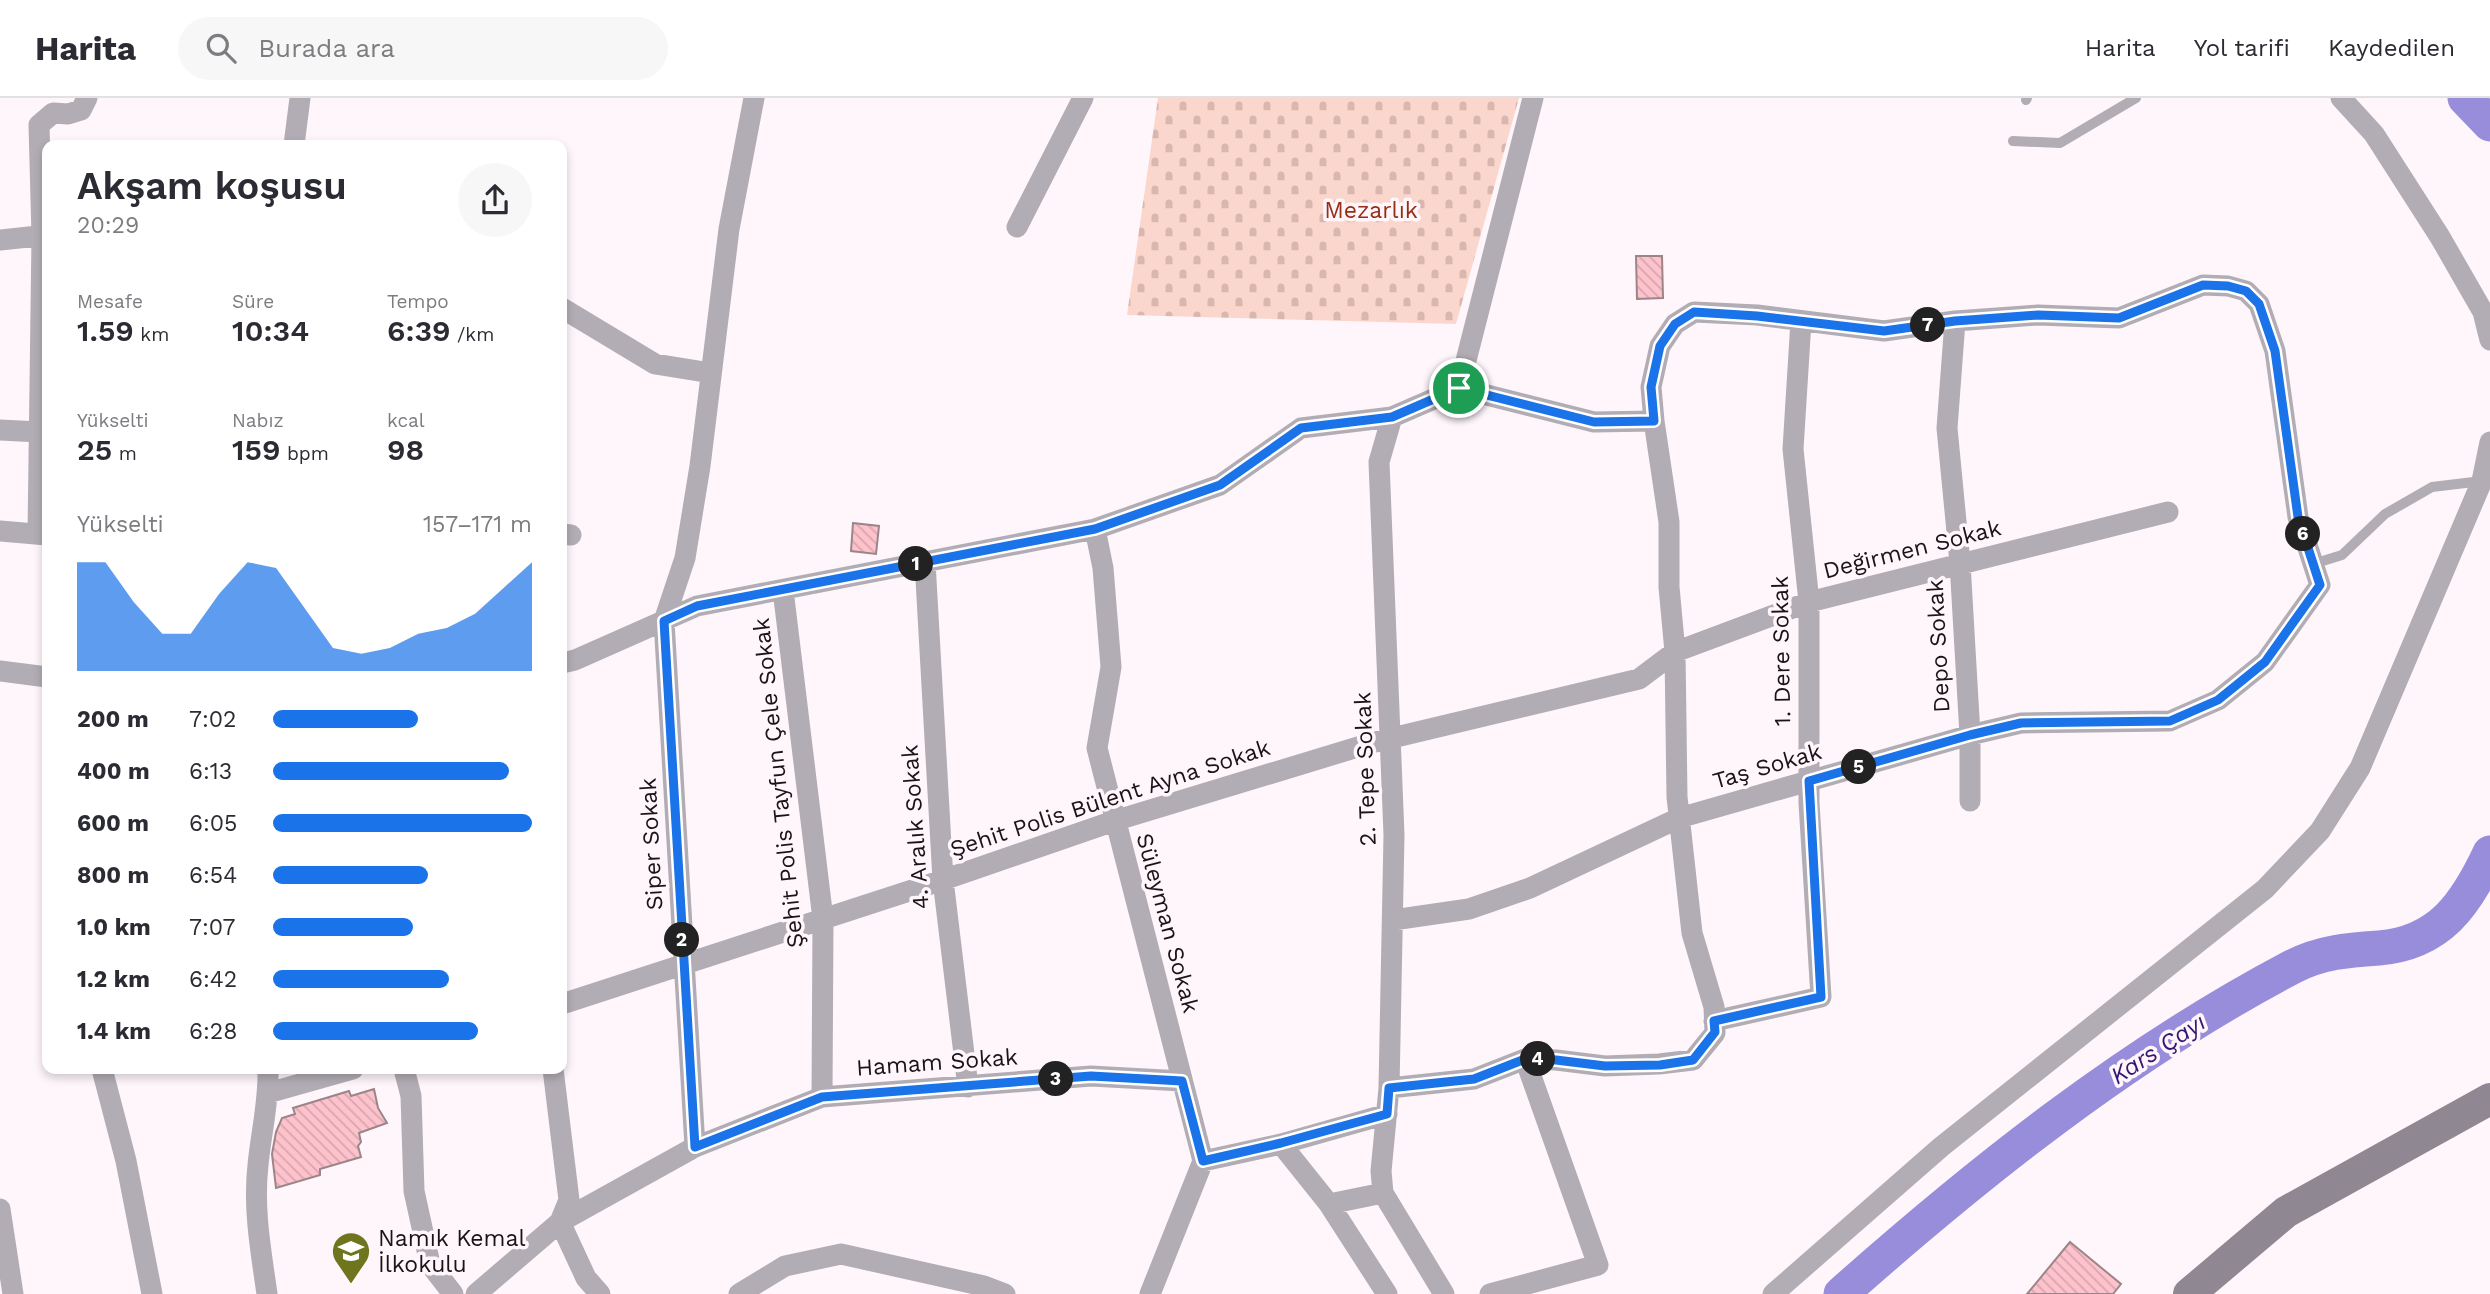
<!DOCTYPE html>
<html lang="tr">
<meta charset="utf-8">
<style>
:root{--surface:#fff;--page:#f7f7f7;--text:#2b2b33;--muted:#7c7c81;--line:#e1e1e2;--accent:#1a73e8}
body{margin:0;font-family:"Work Sans",sans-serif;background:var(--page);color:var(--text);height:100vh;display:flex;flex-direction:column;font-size:26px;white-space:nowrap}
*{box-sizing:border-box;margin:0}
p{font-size:23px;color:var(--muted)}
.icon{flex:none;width:38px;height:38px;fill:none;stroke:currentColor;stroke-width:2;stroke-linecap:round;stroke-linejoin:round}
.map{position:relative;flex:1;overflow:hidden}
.drawer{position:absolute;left:42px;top:42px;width:525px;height:934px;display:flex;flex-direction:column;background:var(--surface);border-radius:14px;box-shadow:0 4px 10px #0003}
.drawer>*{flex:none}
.pin{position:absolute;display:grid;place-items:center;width:60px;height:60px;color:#fff;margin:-30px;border:4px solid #fff;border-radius:50%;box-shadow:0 2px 7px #0007}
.km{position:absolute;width:35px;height:35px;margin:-18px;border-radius:50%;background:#222;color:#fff;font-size:19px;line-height:35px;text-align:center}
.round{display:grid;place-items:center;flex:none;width:74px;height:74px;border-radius:37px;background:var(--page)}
.summary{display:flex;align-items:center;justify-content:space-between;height:119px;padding:0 35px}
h1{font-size:38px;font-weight:600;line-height:52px}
.stats{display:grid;grid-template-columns:repeat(3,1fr);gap:10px;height:119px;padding:7px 35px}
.stats div{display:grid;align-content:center}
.stats b{font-size:30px;font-weight:600}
.stats small{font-size:19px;font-weight:400}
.stats p{font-size:19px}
.chart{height:196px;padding:14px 35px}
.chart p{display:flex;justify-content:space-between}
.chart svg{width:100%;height:126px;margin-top:7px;fill:var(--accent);opacity:.7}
ul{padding:0 35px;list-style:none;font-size:23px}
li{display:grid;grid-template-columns:112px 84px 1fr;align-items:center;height:52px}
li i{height:18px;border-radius:9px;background:var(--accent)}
header{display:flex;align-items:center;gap:42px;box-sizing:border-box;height:98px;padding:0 35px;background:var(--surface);border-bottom:2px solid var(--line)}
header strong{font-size:33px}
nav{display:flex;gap:38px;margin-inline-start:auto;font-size:24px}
.search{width:490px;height:63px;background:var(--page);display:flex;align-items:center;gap:18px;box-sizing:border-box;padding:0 24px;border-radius:38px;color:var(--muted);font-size:26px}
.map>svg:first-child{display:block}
.cemetery{fill:url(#cemetery-stones)}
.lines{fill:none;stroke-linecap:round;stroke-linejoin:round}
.river{stroke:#988ddb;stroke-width:35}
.building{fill:url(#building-back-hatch);stroke:#9b8588;stroke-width:2}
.lane{stroke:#b2acb4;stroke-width:10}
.street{stroke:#b2acb4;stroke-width:21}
.secondary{stroke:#8f8893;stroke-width:32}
.route-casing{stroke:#fff;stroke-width:14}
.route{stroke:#1a73e8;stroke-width:9}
.labels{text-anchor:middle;stroke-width:7;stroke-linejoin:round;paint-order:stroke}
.park-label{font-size:23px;fill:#952e14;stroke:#fff6fb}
.street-label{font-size:23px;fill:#1a1317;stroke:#fff6fb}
.poi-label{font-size:23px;fill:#1a1317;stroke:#fff6fb;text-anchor:start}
.water-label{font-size:24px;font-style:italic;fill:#331671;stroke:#fff6fb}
</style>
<header>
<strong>Harita</strong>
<div class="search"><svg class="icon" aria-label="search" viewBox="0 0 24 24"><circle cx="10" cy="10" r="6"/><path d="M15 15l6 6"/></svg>Burada ara</div>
<nav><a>Harita</a><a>Yol tarifi</a><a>Kaydedilen</a></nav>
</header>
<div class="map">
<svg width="2490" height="1196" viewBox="0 0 2490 1196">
<defs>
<pattern id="cemetery-stones" width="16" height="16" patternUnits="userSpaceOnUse" patternTransform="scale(1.75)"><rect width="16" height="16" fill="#fbd6cd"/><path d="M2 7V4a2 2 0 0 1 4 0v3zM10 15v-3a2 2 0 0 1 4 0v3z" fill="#d7b7af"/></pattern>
<pattern id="building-back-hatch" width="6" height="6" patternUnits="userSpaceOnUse" patternTransform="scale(1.75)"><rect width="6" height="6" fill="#fdc2cb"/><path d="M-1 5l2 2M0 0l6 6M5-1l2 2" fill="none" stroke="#d8a6ae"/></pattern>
</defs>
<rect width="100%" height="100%" fill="#fff6fb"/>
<path class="cemetery" d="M1158,0H1519L1456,226L1127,217Z"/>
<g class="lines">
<path class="river" d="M2465,0L2490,26
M1841,1196C1981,1072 2127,956 2292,869C2321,854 2348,852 2379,850C2440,845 2466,806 2490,755"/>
</g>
<path class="building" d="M1636,158H1662L1663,200L1637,201Z
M853,425L879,428L876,456L851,453Z
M374,991L378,1010L387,1025L359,1035L361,1044L358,1048L361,1059L320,1071V1077L276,1090L272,1056L276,1034L282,1020L295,1016L293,1010L349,993L351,998Z
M2070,1144L2121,1186L2113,1196H2027Z"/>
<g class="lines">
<path class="lane" d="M2026,2L2027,0
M2013,43L2060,45L2136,0
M2313,466L2342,457L2385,416L2432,389L2482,383"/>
<path class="street" d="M2341,0L2374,36L2440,139L2483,214L2490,242
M294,47L300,0
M1017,129L1083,0
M0,142L47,137
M562,210L655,266L711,275
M1955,223L1947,330L1960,465L1970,637V703
M1459,290L1533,0
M0,332L40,334
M1095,431L1103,470L1111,569L1097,650L1203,1063
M0,433L47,437
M38,436L42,138L39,27L53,15L68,16L81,12L87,0
M562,436L571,437
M925,464L943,782L968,989
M783,492L823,821L822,999
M562,565L575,562L697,508L1095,431L1220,387L1301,330L1392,319
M0,573L47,579
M1393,822L1469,811L1530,790L1679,720L1970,637L2021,625L2170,623L2218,602L2265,564L2320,487L2298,419L2275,253L2259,206L2246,193L2228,188L2203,187L2119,220L2038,217L1955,223L1884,233L1757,217L1694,214L1675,226L1660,248L1651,289L1654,323L1594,324L1459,290
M562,906L943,782L1114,723L1371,645L1639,581L1675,554L1809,504L2168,414
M1714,923L1821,899L1809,705V504L1793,351L1801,223
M102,971L126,1063L152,1196
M404,971L411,998L414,1093L430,1166L453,1196
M553,971L569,1102L560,1124
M1389,990L1474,981L1525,961L1556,962L1605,968L1659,966L1693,962L1715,935L1714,909L1692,835L1677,699L1675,554L1669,489V424L1654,323
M268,995L353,971
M1281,1046L1387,1016
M695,1049L664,523L685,460L700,368L729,131L754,0
M1329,1106L1387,1196
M0,1111L13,1196
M560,1124L586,1180L600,1196
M267,1196C261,1153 253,1111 258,1067C261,1035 269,1004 268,971
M476,1196L560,1124L695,1049L822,999L1091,978L1182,983
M739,1196L785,1168L841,1156L984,1188L1005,1196
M1150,1196L1203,1063L1281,1046L1329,1106L1383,1095
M1444,1196L1383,1095L1381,1073L1389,990L1394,737L1379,364L1392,319L1459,290
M1490,1196L1598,1167L1525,961
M1773,1196L1941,1049L2265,791L2320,733L2360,670L2482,383L2490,344"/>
<path class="secondary" d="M2189,1196L2286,1114L2490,1001"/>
</g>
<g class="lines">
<g class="route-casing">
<path id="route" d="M2203,187L2228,188L2246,193L2259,206L2275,253L2298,419L2320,487L2265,564L2218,602L2170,623L2021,625L1970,637L1809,683L1821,899L1714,923L1715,934L1693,962L1660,967L1605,968L1556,962L1525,961L1474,981L1389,990L1387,1016L1281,1045L1203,1063L1182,983L1091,978L822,999L695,1049L664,523L697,508L1095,431L1220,387L1301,330L1392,319L1459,290L1594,324L1654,323L1651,289L1660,248L1675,226L1694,214L1757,218L1884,233L1955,223L2038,217L2119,220Z"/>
</g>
<use href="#route" class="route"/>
</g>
<defs>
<g id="school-pin" transform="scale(2.0125)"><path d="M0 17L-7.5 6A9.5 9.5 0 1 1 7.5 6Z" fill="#6f751d" stroke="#fff6fb"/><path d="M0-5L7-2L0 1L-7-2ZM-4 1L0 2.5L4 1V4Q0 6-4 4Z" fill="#fff"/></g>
</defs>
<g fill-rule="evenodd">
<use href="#school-pin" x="351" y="1153"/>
</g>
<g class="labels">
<g class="park-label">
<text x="1371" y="120">Mezarlık</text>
</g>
<g class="street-label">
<text transform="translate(1912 451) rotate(-14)" y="8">Değirmen Sokak</text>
<text transform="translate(1938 548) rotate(-93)" y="8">Depo Sokak</text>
<text transform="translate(1781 553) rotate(-91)" y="8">1. Dere Sokak</text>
<text transform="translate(1767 668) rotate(-16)" y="8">Taş Sokak</text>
<text transform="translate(1365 671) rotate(-92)" y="8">2. Tepe Sokak</text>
<text transform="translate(778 685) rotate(-96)" y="8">Şehit Polis Tayfun Çele Sokak</text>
<text transform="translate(1110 700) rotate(-18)" y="8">Şehit Polis Bülent Ayna Sokak</text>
<text transform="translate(915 729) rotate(-94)" y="8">4. Aralık Sokak</text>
<text transform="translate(651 746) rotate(-93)" y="8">Siper Sokak</text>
<text transform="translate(1168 825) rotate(75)" y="8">Süleyman Sokak</text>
<text transform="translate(937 964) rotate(-4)" y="8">Hamam Sokak</text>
</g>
<g class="poi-label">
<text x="378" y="1148">Namık Kemal<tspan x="378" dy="26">İlkokulu</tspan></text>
</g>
<g class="water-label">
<text transform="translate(2158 951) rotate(-33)" y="8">Kars Çayı</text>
</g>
</g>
</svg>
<div class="pin" style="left:1459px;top:290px;background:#1e9e55"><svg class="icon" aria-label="arrive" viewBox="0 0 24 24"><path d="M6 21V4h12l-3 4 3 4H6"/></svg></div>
<b class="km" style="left:916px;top:466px">1</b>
<b class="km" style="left:682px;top:842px">2</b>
<b class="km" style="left:1056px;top:981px">3</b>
<b class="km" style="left:1538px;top:961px">4</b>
<b class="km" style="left:1859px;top:669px">5</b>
<b class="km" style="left:2303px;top:436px">6</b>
<b class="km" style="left:1928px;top:227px">7</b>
<section class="drawer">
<div class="summary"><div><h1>Akşam koşusu</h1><p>20:29</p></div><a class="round"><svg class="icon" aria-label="share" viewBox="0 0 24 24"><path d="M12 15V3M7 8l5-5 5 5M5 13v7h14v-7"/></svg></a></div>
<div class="stats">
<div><p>Mesafe</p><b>1.59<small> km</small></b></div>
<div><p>Süre</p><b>10:34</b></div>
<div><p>Tempo</p><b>6:39<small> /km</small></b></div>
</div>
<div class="stats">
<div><p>Yükselti</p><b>25<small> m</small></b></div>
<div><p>Nabız</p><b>159<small> bpm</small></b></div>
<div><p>kcal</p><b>98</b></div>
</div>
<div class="chart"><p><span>Yükselti</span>157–171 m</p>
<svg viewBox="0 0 160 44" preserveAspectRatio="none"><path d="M0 44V6L10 6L20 20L30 31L40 31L50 17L60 6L70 8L80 22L90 36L100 38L110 36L120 31L130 29L140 24L150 15L160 6V44z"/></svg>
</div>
<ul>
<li><b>200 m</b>7:02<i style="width:56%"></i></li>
<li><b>400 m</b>6:13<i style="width:91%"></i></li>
<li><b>600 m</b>6:05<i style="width:100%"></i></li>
<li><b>800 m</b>6:54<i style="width:60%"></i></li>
<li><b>1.0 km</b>7:07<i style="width:54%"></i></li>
<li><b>1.2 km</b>6:42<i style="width:68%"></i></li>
<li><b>1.4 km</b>6:28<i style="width:79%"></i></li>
</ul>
</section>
</div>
